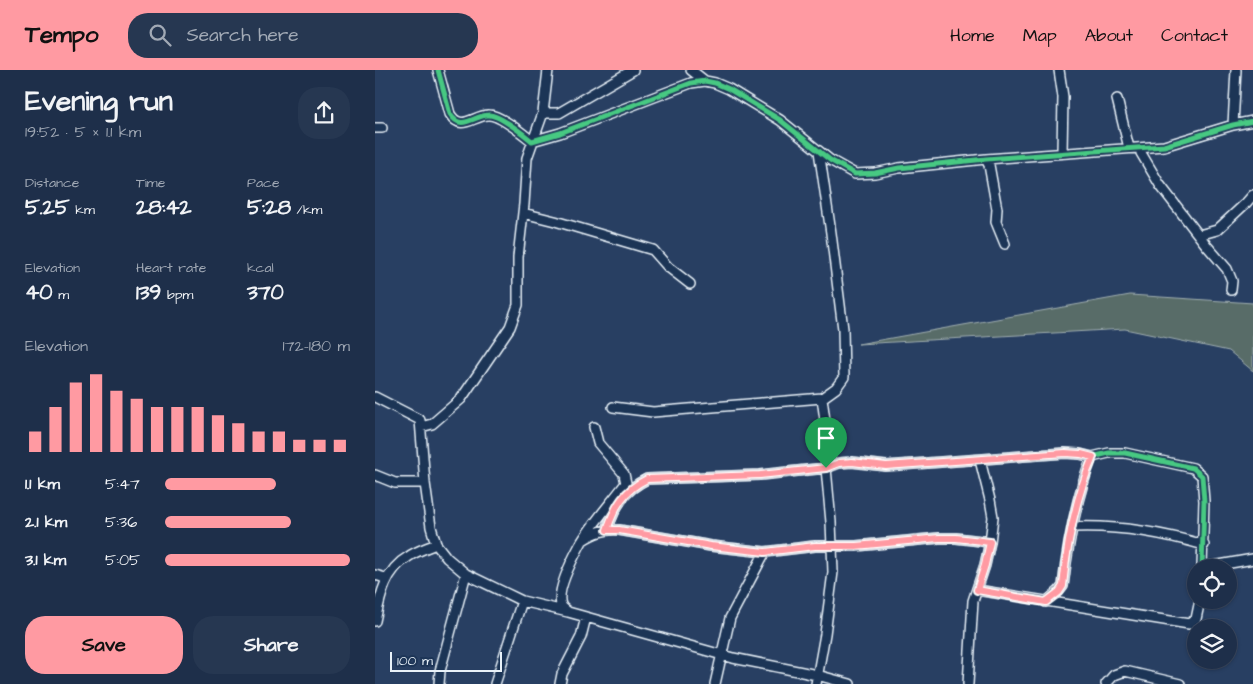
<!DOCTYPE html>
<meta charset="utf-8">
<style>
:root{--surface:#1e2f4a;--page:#263751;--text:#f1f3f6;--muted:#a1a9b5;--line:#3c4a62;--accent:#ff9aa2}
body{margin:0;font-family:"Architects Daughter",sans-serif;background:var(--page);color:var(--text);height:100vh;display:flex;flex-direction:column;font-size:19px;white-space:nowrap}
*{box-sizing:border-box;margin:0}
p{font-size:16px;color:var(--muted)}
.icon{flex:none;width:28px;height:28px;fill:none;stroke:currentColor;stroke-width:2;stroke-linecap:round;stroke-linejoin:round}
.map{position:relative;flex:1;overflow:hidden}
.side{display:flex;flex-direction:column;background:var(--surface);width:375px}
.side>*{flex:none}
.fabs{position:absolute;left:812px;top:489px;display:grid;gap:10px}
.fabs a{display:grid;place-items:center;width:50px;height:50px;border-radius:50%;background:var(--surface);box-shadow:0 1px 4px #0004,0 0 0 1px var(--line);font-size:25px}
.scale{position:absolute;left:15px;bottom:12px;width:112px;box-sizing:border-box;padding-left:5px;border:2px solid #e8f1f8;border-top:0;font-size:14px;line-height:18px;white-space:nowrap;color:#e8f1f8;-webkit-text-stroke:4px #1d3557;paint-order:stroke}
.pin{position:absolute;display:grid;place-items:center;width:42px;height:42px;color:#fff;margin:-51px -21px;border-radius:50% 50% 50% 0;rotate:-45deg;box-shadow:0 0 5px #0007}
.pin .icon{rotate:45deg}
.round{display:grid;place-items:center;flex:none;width:52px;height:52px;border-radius:20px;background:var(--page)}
.summary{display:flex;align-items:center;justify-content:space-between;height:85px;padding:0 25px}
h1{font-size:28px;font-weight:700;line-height:38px}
.metrics{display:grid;grid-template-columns:repeat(3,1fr);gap:8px;height:85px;padding:5px 25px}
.metrics div{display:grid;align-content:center}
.metrics b{font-size:21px;font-weight:700}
.metrics small{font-size:14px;font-weight:400}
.metrics p{font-size:14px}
.chart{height:140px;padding:10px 25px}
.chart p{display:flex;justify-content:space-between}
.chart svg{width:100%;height:90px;margin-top:5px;stroke:var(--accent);stroke-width:6}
.action{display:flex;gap:10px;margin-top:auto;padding:10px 25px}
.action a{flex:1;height:58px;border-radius:20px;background:var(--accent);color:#111;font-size:20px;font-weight:700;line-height:58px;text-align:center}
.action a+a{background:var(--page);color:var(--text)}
ul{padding:0 25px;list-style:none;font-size:16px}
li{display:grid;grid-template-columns:80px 60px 1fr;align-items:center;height:38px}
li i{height:12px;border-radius:6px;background:var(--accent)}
header{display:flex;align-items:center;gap:30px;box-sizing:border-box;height:70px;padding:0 25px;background:var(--accent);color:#111}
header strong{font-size:24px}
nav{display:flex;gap:28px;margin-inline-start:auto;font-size:18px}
.search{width:350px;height:45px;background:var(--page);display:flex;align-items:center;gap:12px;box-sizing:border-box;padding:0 18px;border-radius:20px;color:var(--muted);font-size:19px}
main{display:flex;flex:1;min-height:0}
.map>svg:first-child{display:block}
.green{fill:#586c68;stroke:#a0aeb0}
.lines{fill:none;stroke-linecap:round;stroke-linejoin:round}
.minor-casing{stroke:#e8f1f8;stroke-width:12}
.minor{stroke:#1d3557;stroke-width:9}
.cycleway-casing{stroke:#1d3557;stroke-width:8}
.cycleway{stroke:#46c982;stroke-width:5}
.route-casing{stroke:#fff;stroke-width:10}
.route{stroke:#ff9aa2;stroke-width:6}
</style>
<header>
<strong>Tempo</strong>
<div class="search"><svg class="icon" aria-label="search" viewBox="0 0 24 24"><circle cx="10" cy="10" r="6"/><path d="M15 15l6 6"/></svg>Search here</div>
<nav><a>Home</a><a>Map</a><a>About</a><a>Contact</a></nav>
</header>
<main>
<section class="side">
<div class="summary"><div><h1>Evening run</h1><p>19:52 · 5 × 1.1 km</p></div><a class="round"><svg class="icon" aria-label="share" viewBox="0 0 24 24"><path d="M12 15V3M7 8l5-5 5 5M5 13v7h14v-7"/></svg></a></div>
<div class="metrics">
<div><p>Distance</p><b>5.25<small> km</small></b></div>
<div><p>Time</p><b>28:42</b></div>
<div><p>Pace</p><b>5:28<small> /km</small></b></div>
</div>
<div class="metrics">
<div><p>Elevation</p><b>40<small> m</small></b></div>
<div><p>Heart rate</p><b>139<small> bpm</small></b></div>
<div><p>kcal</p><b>370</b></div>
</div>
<div class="chart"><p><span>Elevation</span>172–180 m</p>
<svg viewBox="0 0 160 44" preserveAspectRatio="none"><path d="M5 44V34M15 44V22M25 44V10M35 44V6M45 44V14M55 44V18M65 44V22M75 44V22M85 44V22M95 44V26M105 44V30M115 44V34M125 44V34M135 44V38M145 44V38M155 44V38"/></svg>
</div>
<ul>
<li><b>1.1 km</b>5:47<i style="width:60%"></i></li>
<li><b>2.1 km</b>5:36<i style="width:68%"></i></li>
<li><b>3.1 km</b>5:05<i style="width:100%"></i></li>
</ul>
<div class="action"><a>Save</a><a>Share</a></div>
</section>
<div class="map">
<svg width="878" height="614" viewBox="0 0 878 614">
<rect width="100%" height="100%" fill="#283f62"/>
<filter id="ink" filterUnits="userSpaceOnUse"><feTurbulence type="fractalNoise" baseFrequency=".02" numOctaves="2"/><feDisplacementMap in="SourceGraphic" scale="10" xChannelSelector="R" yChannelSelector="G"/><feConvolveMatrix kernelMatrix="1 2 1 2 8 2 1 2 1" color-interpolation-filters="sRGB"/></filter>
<g filter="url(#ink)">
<path class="green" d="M755,225L878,233V301L854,281L750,259L483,274Z"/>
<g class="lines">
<g class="minor-casing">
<path id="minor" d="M63,0L75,44C86,62 98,46 113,45C124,44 148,64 157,71L185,63L316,13L330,11L340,13L354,19L405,50L455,90L480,104L500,103L524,98L611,89L789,76L858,55L878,51
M316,0L330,11
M684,0L688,27L687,82
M742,29L754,78
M168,43H184L258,0
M858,55L861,0
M0,58H7
M766,78V83L785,115L832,176L852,199L857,211L856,220
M444,81L456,163L468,259L469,307L461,318L447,328
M611,89L614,95L622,139L621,152L630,174
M148,143L180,151L278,180L293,197L315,214
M824,165L842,160L871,133L878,125
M0,327L45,350L50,413L56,457L61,474L72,488L91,504L147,531L193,542L358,588L442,605L475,614
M238,337L278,342L447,328L452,365L451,398L456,452L458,502L450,564L441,614
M46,357L57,354L86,329L135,257L143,235V187L149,134L152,88L168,43L173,0
M0,405L20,413H50
M698,457C744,455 785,462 829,475
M232,460C240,436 249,420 272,409L385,405L451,398L464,393L477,392L511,396L690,383L705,384L717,387L734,383H750L818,398L827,406L829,431L827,497
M208,470C220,462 230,459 244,460L336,476L390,482L440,476H481L564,468H581L615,472
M827,498L878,489
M0,505L7,507L11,510
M602,520L814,554L821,549L825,530
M671,532L684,521L688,516C693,473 701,428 717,387
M193,542C191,540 189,539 187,537C179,524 198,488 205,475C216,455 237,432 251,413L249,404L223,373L219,357
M0,551C5,527 10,500 33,487C41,481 52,478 61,474
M64,614L65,601L91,504
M120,614L147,531
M185,614L187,604L206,567L211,547
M340,614L355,548L390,482
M593,614L598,531L610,495L615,472L618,447L615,430L605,390
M731,614L739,605L750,601L805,614"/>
</g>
<use href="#minor" class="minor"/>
<g class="cycleway-casing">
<path id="cycleway" d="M63,0L75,44C86,62 98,46 113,45C124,44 148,64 157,71L185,63L316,13L330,11L340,13L354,19L405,50L455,90L480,104L500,103L524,98L611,89L789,76L858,55L878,51
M232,460C240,436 249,420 272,409L385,405L451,398L464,393L477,392L511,396L690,383L705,384L717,387L734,383H750L818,398L827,406L829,431L827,497"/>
</g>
<use href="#cycleway" class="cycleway"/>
</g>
</g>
<g class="lines" filter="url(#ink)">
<g class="route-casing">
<path id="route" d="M690,383L706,384L718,387C701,427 692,473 688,516L684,522L671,532L602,520L610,495L615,472L581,468H564L481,476H440L390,482L336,476L244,460H232C240,436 249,420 272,409L385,405L451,398L464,393L477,392L511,396Z"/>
</g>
<use href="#route" class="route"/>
</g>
</svg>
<div class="fabs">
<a><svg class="icon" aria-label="locate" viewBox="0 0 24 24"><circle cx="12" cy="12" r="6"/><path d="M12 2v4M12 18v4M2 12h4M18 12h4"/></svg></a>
<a><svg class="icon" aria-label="layers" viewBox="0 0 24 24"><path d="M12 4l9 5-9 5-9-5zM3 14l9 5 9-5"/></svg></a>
</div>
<div class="scale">100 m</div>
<div class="pin" style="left:451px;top:398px;background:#1e9e55"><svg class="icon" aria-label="arrive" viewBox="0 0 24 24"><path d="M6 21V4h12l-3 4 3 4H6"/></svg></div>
</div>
</main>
